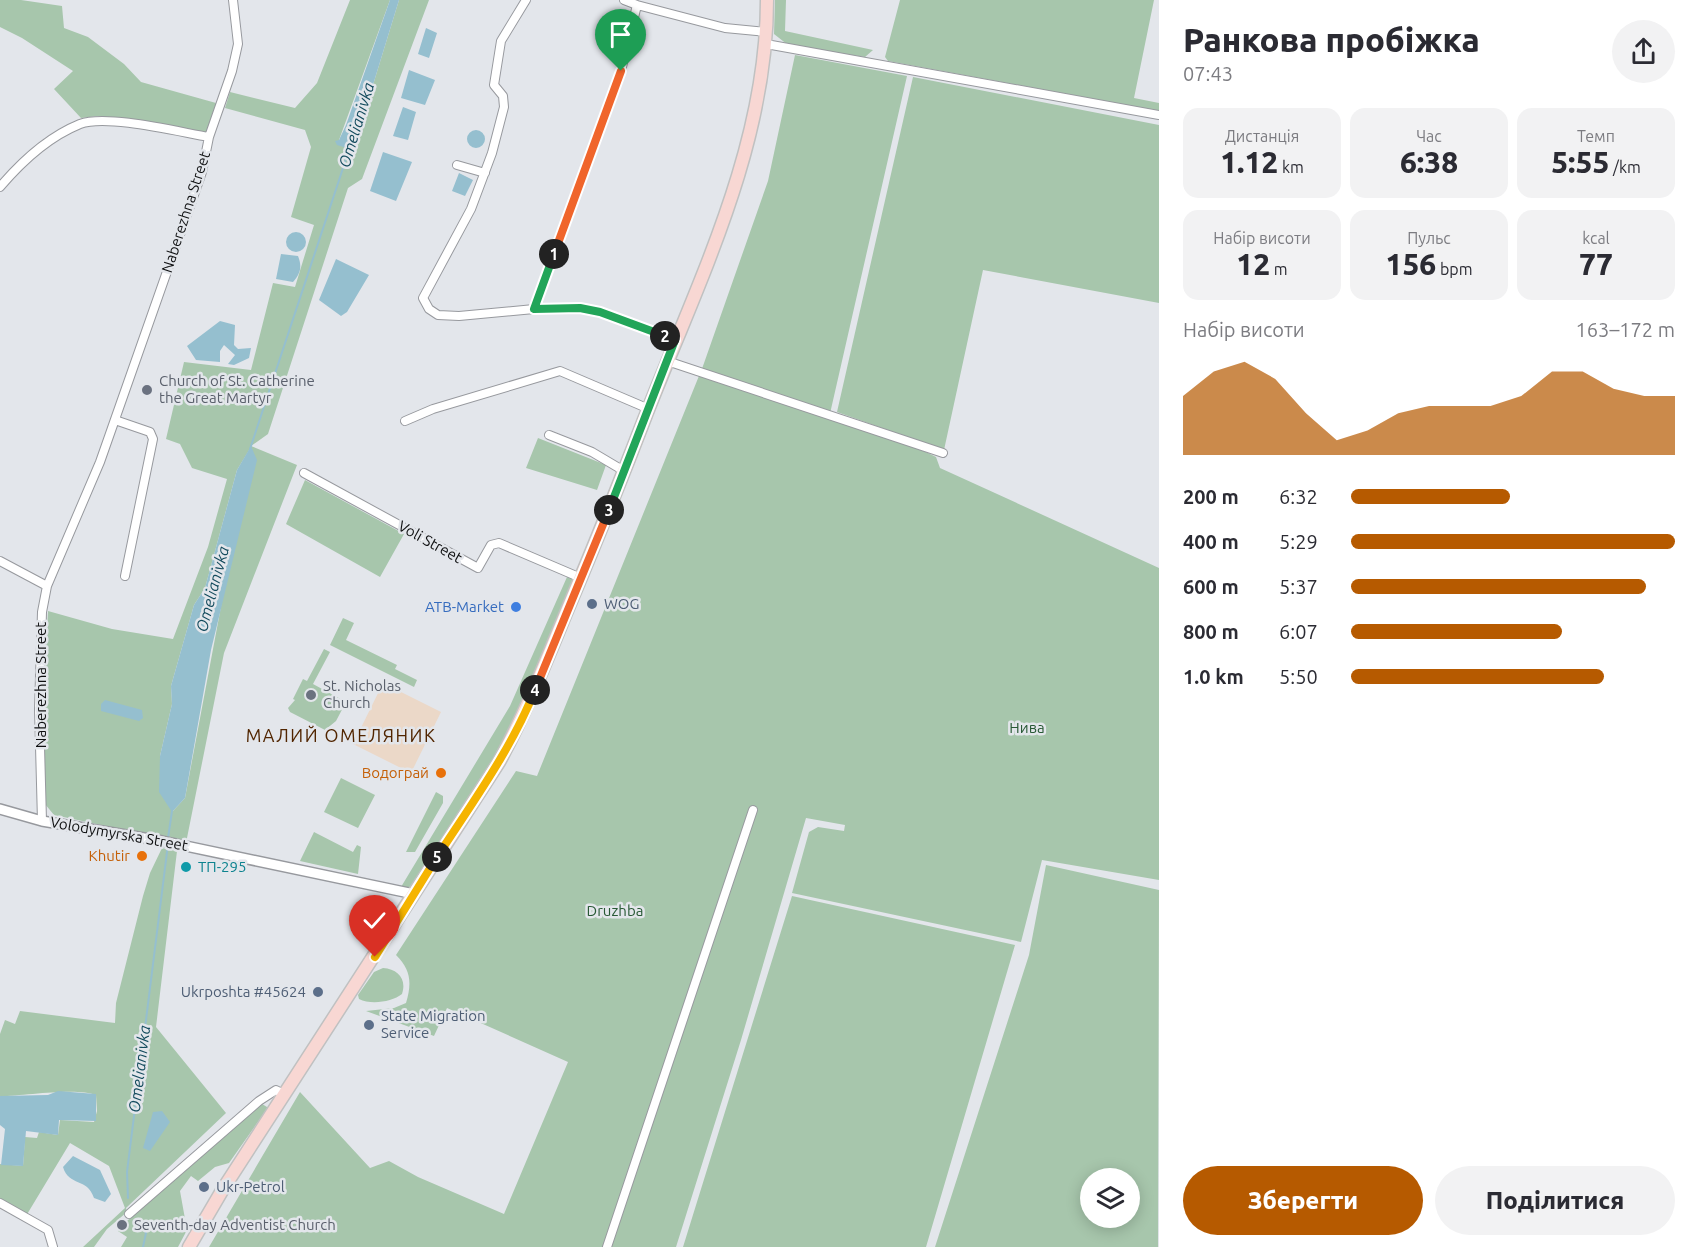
<!DOCTYPE html>
<html lang="uk">
<meta charset="utf-8">
<style>
:root{--surface:#fff;--page:#f2f2f3;--text:#2b2b33;--muted:#7c7c81;--accent:#b65a00}
body{margin:0;font-family:Ubuntu,sans-serif;background:var(--page);color:var(--text);height:100vh;display:flex;flex-direction:column;font-size:22px;white-space:nowrap}
*{box-sizing:border-box;margin:0}
p{font-size:20px;color:var(--muted)}
.icon{flex:none;width:33px;height:33px;fill:none;stroke:currentColor;stroke-width:2;stroke-linecap:round;stroke-linejoin:round}
.map{position:relative;flex:1;overflow:hidden}
.details{display:flex;flex-direction:column;background:var(--surface);width:540px}
.details>*{flex:none}
.tools{position:absolute;left:1080px;top:1168px;display:grid;gap:12px}
.tools a{display:grid;place-items:center;width:60px;height:60px;border-radius:50%;background:var(--surface);box-shadow:0 3px 15px #0003;font-size:30px}
.pin{position:absolute;display:grid;place-items:center;width:51px;height:51px;color:#fff;margin:-62px -26px;border-radius:50% 50% 50% 0;rotate:-45deg;box-shadow:0 0 6px #0007}
.pin .icon{rotate:45deg}
.km{position:absolute;width:30px;height:30px;margin:-15px;border-radius:50%;background:#222;color:#fff;font-size:16px;line-height:30px;text-align:center}
.round{display:grid;place-items:center;flex:none;width:63px;height:63px;border-radius:32px;background:var(--page)}
.summary{display:flex;align-items:center;justify-content:space-between;height:102px;padding:0 24px}
h1{font-size:33px;font-weight:800;line-height:45px}
.figures{display:grid;grid-template-columns:repeat(3,1fr);gap:9px;height:102px;padding:6px 24px}
.figures div{display:grid;align-content:center;border-radius:15px;background:var(--page);text-align:center}
.figures b{font-size:30px;font-weight:800}
.figures small{font-size:16px;font-weight:400}
.figures p{font-size:16px}
.chart{height:168px;padding:12px 24px}
.chart p{display:flex;justify-content:space-between}
.chart svg{width:100%;height:108px;margin-top:6px;fill:var(--accent);opacity:.7}
.action{display:flex;gap:12px;margin-top:auto;padding:12px 24px}
.action a{flex:1;height:69px;border-radius:36px;background:var(--accent);color:#fff;font-size:24px;font-weight:800;line-height:69px;text-align:center}
.action a+a{background:var(--page);color:var(--text)}
ul{padding:0 24px;list-style:none;font-size:20px}
li{display:grid;grid-template-columns:96px 72px 1fr;align-items:center;height:45px}
li i{height:15px;border-radius:8px;background:var(--accent)}
main{display:flex;flex:1;min-height:0}
.map>svg:first-child{display:block}
.education{fill:#ebd8c8}
.green{fill:#a7c6ac;fill-rule:evenodd}
.water{fill:#95bfcf}
.lines{fill:none;stroke-linecap:round;stroke-linejoin:round}
.stream{stroke:#95bfcf;stroke-width:2}
.minor-casing{stroke:#97999e;stroke-width:10}
.tertiary-casing{stroke:#97999e;stroke-width:12}
.primary-casing{stroke:#c0c1c1;stroke-width:15}
.minor{stroke:#fff;stroke-width:8}
.tertiary{stroke:#fff;stroke-width:9}
.primary{stroke:#f8d7d3;stroke-width:12}
.split-1-casing{stroke:#fff;stroke-width:12}
.split-2-casing{stroke:#fff;stroke-width:12}
.split-3-casing{stroke:#fff;stroke-width:12}
.split-4-casing{stroke:#fff;stroke-width:12}
.split-5-casing{stroke:#fff;stroke-width:12}
.split-6-casing{stroke:#fff;stroke-width:12}
.split-1{stroke:#f0652b;stroke-width:8}
.split-2{stroke:#22a559;stroke-width:8}
.split-3{stroke:#22a559;stroke-width:8}
.split-4{stroke:#f0652b;stroke-width:8}
.split-5{stroke:#f5b400;stroke-width:8}
.split-6{stroke:#f5b400;stroke-width:8}
.worship-dot{fill:#6b7280;stroke:#e3e6eb;stroke-width:2}
.service-dot{fill:#5c6f8a;stroke:#e3e6eb;stroke-width:2}
.shop-dot{fill:#3f7fe0;stroke:#e3e6eb;stroke-width:2}
.food-dot{fill:#e8710a;stroke:#e3e6eb;stroke-width:2}
.culture-dot{fill:#0f9aa8;stroke:#e3e6eb;stroke-width:2}
.labels{text-anchor:middle;stroke-width:5;stroke-linejoin:round;paint-order:stroke}
.street-label{font-size:15px;fill:#0e0f10;stroke:#e3e6eb}
.worship-label{font-size:15px;fill:#5b616d;stroke:#e3e6eb;text-anchor:start}
.service-label{font-size:15px;fill:#4e5e75;stroke:#e3e6eb;text-anchor:start}
.shop-label{font-size:15px;fill:#366cbe;stroke:#e3e6eb;text-anchor:end}
.park-label{font-size:15px;fill:#285935;stroke:#e3e6eb}
.food-label{font-size:15px;fill:#c56008;stroke:#e3e6eb;text-anchor:end}
.culture-label{font-size:15px;fill:#0d838f;stroke:#e3e6eb;text-anchor:start}
.water-label{font-size:16px;font-style:italic;fill:#134b5d;stroke:#e3e6eb}
.quarter-label{font-size:18px;letter-spacing:1.5px;fill:#512500;stroke:#e3e6eb}
</style>
<main>
<div class="map">
<svg width="1159" height="1247" viewBox="0 0 1159 1247">
<rect width="100%" height="100%" fill="#e3e6eb"/>
<path class="education" d="M383,683L441,712L411,773L353,744Z"/>
<path class="green" d="M0,0H21L62,6L64,28L88,37L124,64L141,82L216,103L206,133L98,116L81,118L54,89L73,71L22,38L0,27Z
M350,0H390L339,140L353,150L399,0H429L362,179L348,188L268,434L251,446L297,465L224,653L186,843L54,815L45,804L43,712L48,611L112,629L173,639L208,547L227,479L192,468L180,444L166,439L184,362L251,370L273,283L295,287L314,225L291,217L311,147L305,130L225,108L230,92L295,108L317,83ZM251,447L185,798L172,812L160,756L172,704L171,686L194,605L205,588L237,470Z
M775,0H786L785,31L873,50L865,57L788,45L774,34Z
M900,0H1154L1134,98L1159,103V111L888,61L885,57Z
M795,55L907,76L829,418L924,451L936,457L940,468L1159,568V880L1042,860L1021,942L792,893L809,832L818,827L844,831L845,825L806,818L741,1040L676,1247H209L300,1092L370,1168L389,1161L418,1177L504,1214L568,1062L447,1008L434,1036L366,1011L394,1008L406,1003C412,983 411,970 396,955L516,771L537,776L703,366L768,181Z
M913,77L1159,125V303L983,270L944,450L837,412Z
M538,438L606,465L597,490L526,468Z
M305,480L404,534L380,577L286,524Z
M567,577L576,581L521,713L488,771L412,888L401,887L510,706Z
M343,618L354,623L346,640L397,665L395,669L417,680L414,687L330,645Z
M324,649L330,652L313,684L346,702L336,721L325,730L290,712L288,708L295,700L293,699L303,679L307,681Z
M341,778L375,795L358,828L324,812Z
M436,792L443,796V803L415,852H406Z
M314,832L353,852L357,845L361,847L358,874L300,861Z
M162,848L177,851L156,1027L226,1113L126,1208L127,1212L107,1229L94,1247H83L125,1208L109,1166L70,1143L26,1216L0,1200V1164L23,1166L25,1137L37,1138L39,1132L58,1135L60,1120L94,1122L97,1111L96,1095C76,1087 25,1096 0,1096V1034L5,1020L15,1024L20,1011L115,1023L116,1003L143,896L150,873Z
M1046,865L1159,890L1158,1247H935L1029,955ZM1090,1179H1130V1218H1090Z
M792,896L1015,945L926,1247H683Z
M383,968C398,969 407,979 402,994C392,1002 371,1005 359,999L358,995L374,972Z
M262,1104L267,1107V1109L229,1163L215,1167L198,1181L191,1176L180,1191L187,1230L178,1247H121L127,1237L118,1231L120,1227Z"/>
<path class="water" d="M390,0H399L353,150L337,145L335,141L339,140L346,125Z
M426,28L437,33L429,58L418,54Z
M409,70L435,80L425,105L401,98Z
M403,107L416,112L408,140L393,136Z
M467 139a9 9 0 1 1 18 0a9 9 0 1 1-18 0Z
M383,152L412,162L396,201L370,191Z
M459,173L473,180L465,196L452,191Z
M286 242a10 10 0 1 1 20 0a10 10 0 1 1-20 0Z
M281,254L298,256C302,266 301,273 293,282L276,279Z
M336,259L369,275L347,312L341,316L319,300Z
M220,321L235,325L234,345L238,349L251,348L249,358L234,365L228,364L235,355L224,345L220,351V362L196,360L187,346Z
M251,446L257,460L211,650L185,798L172,812L159,792L160,756L172,704L171,686L194,605L205,588L237,470Z
M105,700L142,710L143,718L139,721L101,711V704Z
M58,1091L96,1094V1121L59,1120L58,1135L26,1131L23,1166L1,1165L5,1129L0,1125V1096L48,1095Z
M162,1111L170,1122L150,1151L143,1148L153,1112Z
M73,1156L100,1170L111,1194L105,1202L94,1198C87,1177 69,1187 63,1167Z"/>
<g class="lines">
<path class="stream" d="M250,449L349,150
M168,838L172,811
M128,1198L127,1172L168,844
M137,1220L146,1233L143,1247"/>
<g class="minor-casing">
<path id="minor" d="M526,0L501,41L494,85L503,96L504,107L492,153L471,209L423,298L429,309L438,315L459,316L534,309L580,308L600,312L675,340
M624,0L637,5
M766,44L1159,115
M457,165L485,173
M0,187C22,161 48,137 80,124C107,114 179,132 209,137
M534,309L621,71L637,5L725,28L767,32
M667,361L943,453
M115,420L150,432L153,439L125,576
M405,421L433,409L560,371L649,409
M549,435L592,452L624,471
M304,473L478,568L491,545L499,543L581,578
M0,561L47,586
M42,821L39,709L42,612L47,586L100,462L202,172L209,137L232,71L238,44L233,0
M0,1203L48,1230L53,1247
M129,1214L259,1101L276,1090L285,1095
M607,1247L753,810"/>
</g>
<g class="tertiary-casing">
<path id="tertiary" d="M0,809L42,821L162,841L414,894"/>
</g>
<g class="primary-casing">
<path id="primary" d="M189,1247L223,1189L499,762C525,714 545,664 566,613C593,549 619,485 644,420C697,284 767,148 767,0"/>
</g>
<use href="#minor" class="minor"/>
<use href="#tertiary" class="tertiary"/>
<use href="#primary" class="primary"/>
</g>
<g class="lines">
<g class="split-1-casing">
<path id="split-1" d="M554,254L621,71"/>
</g>
<g class="split-2-casing">
<path id="split-2" d="M554,254L534,309L580,308L600,312L665,336"/>
</g>
<g class="split-3-casing">
<path id="split-3" d="M609,510L675,340L665,336"/>
</g>
<g class="split-4-casing">
<path id="split-4" d="M535,690L609,510"/>
</g>
<g class="split-5-casing">
<path id="split-5" d="M437,857C472,803 511,750 535,690"/>
</g>
<g class="split-6-casing">
<path id="split-6" d="M375,957L437,857"/>
</g>
<use href="#split-1" class="split-1"/>
<use href="#split-2" class="split-2"/>
<use href="#split-3" class="split-3"/>
<use href="#split-4" class="split-4"/>
<use href="#split-5" class="split-5"/>
<use href="#split-6" class="split-6"/>
</g>
<g class="worship-dot">
<circle cx="147" cy="390" r="6"/>
<circle cx="311" cy="695" r="6"/>
<circle cx="122" cy="1225" r="6"/>
</g>
<g class="service-dot">
<circle cx="592" cy="604" r="6"/>
<circle cx="318" cy="992" r="6"/>
<circle cx="369" cy="1025" r="6"/>
<circle cx="204" cy="1187" r="6"/>
</g>
<circle class="shop-dot" cx="516" cy="607" r="6"/>
<g class="food-dot">
<circle cx="441" cy="773" r="6"/>
<circle cx="142" cy="856" r="6"/>
</g>
<circle class="culture-dot" cx="186" cy="867" r="6"/>
<g class="labels">
<g class="street-label">
<text transform="translate(186 212) rotate(-72)" y="5">Naberezhna Street</text>
<text transform="translate(430 542) rotate(29)" y="5">Voli Street</text>
<text transform="translate(41 685) rotate(-90)" y="5">Naberezhna Street</text>
<text transform="translate(119 834) rotate(10)" y="5">Volodymyrska Street</text>
</g>
<g class="worship-label">
<text x="159" y="386">Church of St. Catherine<tspan x="159" dy="17">the Great Martyr</tspan></text>
<text x="323" y="691">St. Nicholas<tspan x="323" dy="17">Church</tspan></text>
<text x="134" y="1230">Seventh-day Adventist Church</text>
</g>
<g class="service-label">
<text x="604" y="609">WOG</text>
<text x="306" y="997" text-anchor="end">Ukrposhta #45624</text>
<text x="381" y="1021">State Migration<tspan x="381" dy="17">Service</tspan></text>
<text x="216" y="1192">Ukr-Petrol</text>
</g>
<g class="shop-label">
<text x="504" y="612">ATB-Market</text>
</g>
<g class="park-label">
<text x="1027" y="733">Нива</text>
<text x="615" y="916">Druzhba</text>
</g>
<g class="food-label">
<text x="429" y="778">Водограй</text>
<text x="130" y="861">Khutir</text>
</g>
<g class="culture-label">
<text x="198" y="872">ТП-295</text>
</g>
<g class="water-label">
<text transform="translate(356 125) rotate(-73)" y="6">Omelianivka</text>
<text transform="translate(212 589) rotate(-75)" y="6">Omelianivka</text>
<text transform="translate(139 1069) rotate(-83)" y="6">Omelianivka</text>
</g>
<g class="quarter-label">
<text x="341" y="742">МАЛИЙ ОМЕЛЯНИК</text>
</g>
</g>
</svg>
<div class="tools">
<a><svg class="icon" aria-label="layers" viewBox="0 0 24 24"><path d="M12 4l9 5-9 5-9-5zM3 14l9 5 9-5"/></svg></a>
</div>
<div class="pin" style="left:621px;top:71px;background:#1e9e55"><svg class="icon" aria-label="arrive" viewBox="0 0 24 24"><path d="M6 21V4h12l-3 4 3 4H6"/></svg></div>
<div class="pin" style="left:375px;top:957px;background:#d93025"><svg class="icon" aria-label="check" viewBox="0 0 24 24"><path d="M5 12l5 5 9-10"/></svg></div>
<b class="km" style="left:554px;top:254px">1</b>
<b class="km" style="left:665px;top:336px">2</b>
<b class="km" style="left:609px;top:510px">3</b>
<b class="km" style="left:535px;top:690px">4</b>
<b class="km" style="left:437px;top:857px">5</b>
</div>
<section class="details">
<div class="summary"><div><h1>Ранкова пробіжка</h1><p>07:43</p></div><a class="round"><svg class="icon" aria-label="share" viewBox="0 0 24 24"><path d="M12 15V3M7 8l5-5 5 5M5 13v7h14v-7"/></svg></a></div>
<div class="figures">
<div><p>Дистанція</p><b>1.12<small> km</small></b></div>
<div><p>Час</p><b>6:38</b></div>
<div><p>Темп</p><b>5:55<small> /km</small></b></div>
</div>
<div class="figures">
<div><p>Набір висоти</p><b>12<small> m</small></b></div>
<div><p>Пульс</p><b>156<small> bpm</small></b></div>
<div><p>kcal</p><b>77</b></div>
</div>
<div class="chart"><p><span>Набір висоти</span>163–172 m</p>
<svg viewBox="0 0 160 44" preserveAspectRatio="none"><path d="M0 44V20L10 10L20 6L30 13L40 27L50 38L60 34L70 27L80 24L90 24L100 24L110 20L120 10L130 10L140 17L150 20L160 20V44z"/></svg>
</div>
<ul>
<li><b>200 m</b>6:32<i style="width:49%"></i></li>
<li><b>400 m</b>5:29<i style="width:100%"></i></li>
<li><b>600 m</b>5:37<i style="width:91%"></i></li>
<li><b>800 m</b>6:07<i style="width:65%"></i></li>
<li><b>1.0 km</b>5:50<i style="width:78%"></i></li>
</ul>
<div class="action"><a>Зберегти</a><a>Поділитися</a></div>
</section>
</main>
